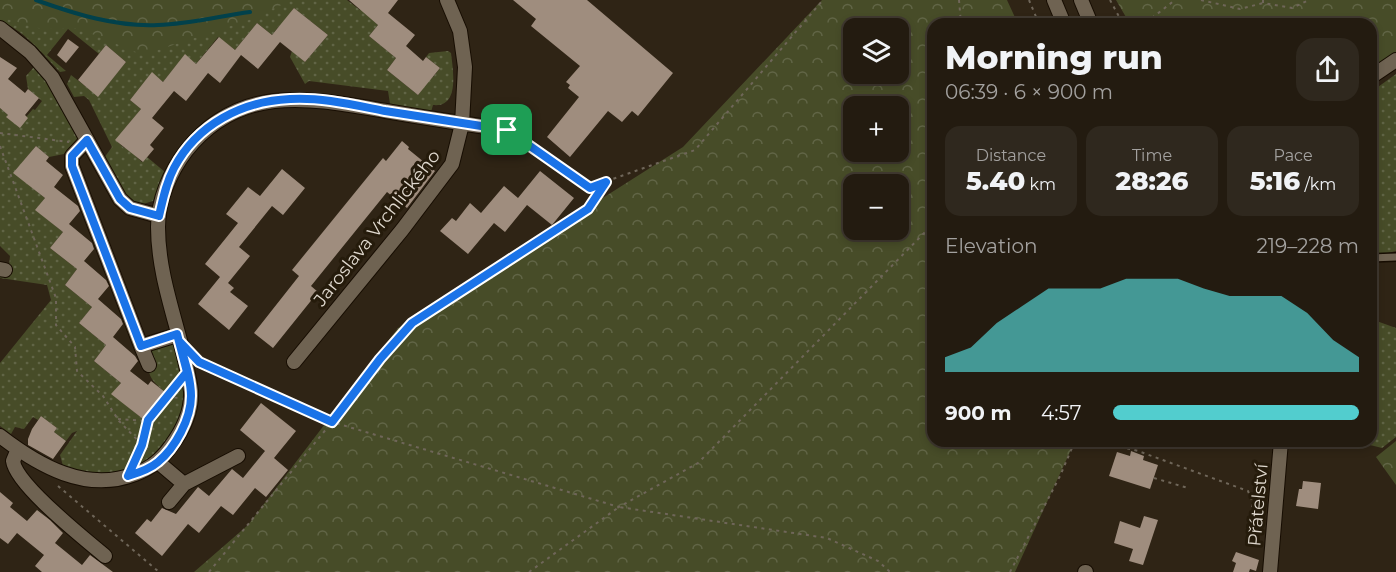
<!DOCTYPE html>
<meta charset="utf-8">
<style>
:root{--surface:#231b10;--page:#2f281e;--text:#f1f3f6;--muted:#a3a19f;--line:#403930;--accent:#52cdce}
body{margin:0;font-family:Montserrat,sans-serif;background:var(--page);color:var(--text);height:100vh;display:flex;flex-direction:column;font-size:22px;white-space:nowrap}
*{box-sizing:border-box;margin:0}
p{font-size:20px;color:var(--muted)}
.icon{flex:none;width:33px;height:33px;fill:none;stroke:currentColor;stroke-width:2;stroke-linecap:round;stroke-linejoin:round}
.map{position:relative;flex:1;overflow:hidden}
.drawer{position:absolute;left:927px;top:18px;width:450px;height:429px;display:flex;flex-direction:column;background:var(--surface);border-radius:18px;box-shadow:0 3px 9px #0003,0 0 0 2px var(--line)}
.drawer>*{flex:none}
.fabs{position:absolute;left:843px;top:18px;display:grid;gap:12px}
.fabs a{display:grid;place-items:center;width:66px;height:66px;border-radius:12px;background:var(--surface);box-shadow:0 3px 9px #0003,0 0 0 2px var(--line);font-size:30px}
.pin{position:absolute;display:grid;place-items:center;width:51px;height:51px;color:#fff;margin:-26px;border-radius:12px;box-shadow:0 3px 9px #0006}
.round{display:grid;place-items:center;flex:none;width:63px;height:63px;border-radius:18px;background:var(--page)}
.head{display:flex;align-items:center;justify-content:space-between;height:102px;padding:0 18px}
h1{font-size:33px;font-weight:800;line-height:45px}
.stats{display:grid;grid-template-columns:repeat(3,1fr);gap:9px;height:102px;padding:6px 18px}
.stats div{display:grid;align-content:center;border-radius:15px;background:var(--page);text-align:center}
.stats b{font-size:26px;font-weight:800}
.stats small{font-size:16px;font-weight:400}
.stats p{font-size:16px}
.chart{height:168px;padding:12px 18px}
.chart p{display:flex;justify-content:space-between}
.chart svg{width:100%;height:108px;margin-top:6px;fill:var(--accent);opacity:.7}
ul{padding:0 18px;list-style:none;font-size:20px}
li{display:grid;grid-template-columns:96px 72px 1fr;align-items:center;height:45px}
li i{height:15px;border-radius:8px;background:var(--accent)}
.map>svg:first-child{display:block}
.grass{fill:url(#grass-dots)}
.forest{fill:url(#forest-crowns);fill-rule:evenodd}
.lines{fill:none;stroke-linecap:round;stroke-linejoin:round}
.stream{stroke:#02414b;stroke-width:4}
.building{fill:#9f8d7e}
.service-casing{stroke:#170d02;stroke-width:10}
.minor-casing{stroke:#170d02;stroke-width:16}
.path{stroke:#6f6659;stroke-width:2;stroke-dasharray:3 4.5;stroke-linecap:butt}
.service{stroke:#6f6352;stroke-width:7}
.minor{stroke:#6f6352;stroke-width:14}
.route-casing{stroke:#fff;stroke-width:12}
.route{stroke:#1a73e8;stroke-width:8}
.labels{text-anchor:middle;stroke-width:6;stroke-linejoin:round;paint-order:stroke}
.street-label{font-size:18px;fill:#dfd8ce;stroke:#251b0b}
</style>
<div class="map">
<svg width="1396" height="572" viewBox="0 0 1396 572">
<defs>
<pattern id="grass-dots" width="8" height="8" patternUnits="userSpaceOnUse" patternTransform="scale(1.5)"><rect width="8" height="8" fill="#474c28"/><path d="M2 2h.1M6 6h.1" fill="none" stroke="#616546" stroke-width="1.8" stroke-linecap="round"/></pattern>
<pattern id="forest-crowns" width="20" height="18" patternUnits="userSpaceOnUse" patternTransform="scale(1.5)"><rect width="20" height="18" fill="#474c28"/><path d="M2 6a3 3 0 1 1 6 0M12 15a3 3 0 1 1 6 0" fill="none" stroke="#616546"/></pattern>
</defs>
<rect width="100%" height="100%" fill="#2f2415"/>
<path class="grass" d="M0,0H347L360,10L362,8L378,25L369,36L396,58L387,70L418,95L431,76L433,77L440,68L426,57L429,53L448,51L451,53C453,70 460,108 433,105L431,112L390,104L388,91L309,81L305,84L290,57L292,51L305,62L328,35L294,8L281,27L279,26L272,35L257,23L235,50L218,37L196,64L185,55L163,82L152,73L130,100L141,109L116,140L124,148L126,147L142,162L147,157L165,172L153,201L140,205L126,200L104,158L112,147L89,100L84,96L74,97L67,84L71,75L98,96L126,62L106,45L99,54L68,29L47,55L66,71L60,72C46,57 20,26 0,22Z
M34,67H40L80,136L64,154L49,157L36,146L14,173L45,198L36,210L63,232L50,248L77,269L65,285L92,307L79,323L106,345L94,361L121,383L112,394L143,419L150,410L149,409L165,392C148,378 145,371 151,349L171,341L175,344L186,396L184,408L171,437L158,454L140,466L105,475L83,474L63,466L60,455L77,431L72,433L66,441L54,432L57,428L41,416L38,420L33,417L24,429L15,427L11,434L0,426V363L51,300L47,285L0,278V272L9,266L10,256L0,246V108L8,115L7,117H26L33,109L35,110L42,101L28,89L26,76Z
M1396,74V251L1384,254H1371V92Z
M1371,319L1396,328V437L1382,448L1354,441H1371Z"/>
<path class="forest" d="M0,0H292L249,20L143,55L78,28L42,29L0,17Z
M822,0H1007L1018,24H933V441H1075L1015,572H194L248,525L398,328L683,147ZM898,28V74H854V28ZM898,106V152H854V106ZM854,184H898V230H854Z
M1116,0H1396V54L1371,69V24H1130Z
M1396,441V485L1376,457Z"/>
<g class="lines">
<path class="stream" d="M36,0C75,14 116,27 158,25C189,24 220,16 250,12"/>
</g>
<path class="building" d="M349,0H398L388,13L415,35L406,46L423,61L426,57L440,68L418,95L387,70L396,58L369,36L378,25Z
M513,0H587L673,73L638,116L632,111L622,122L608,111L570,157L547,137L579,97L568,88L570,85L566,82L580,66L531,26L536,19Z
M294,8L328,35L305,62L280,42L258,69L241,55L220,83L208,73L186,101L174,91L152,118L164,128L150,145L154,149L143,162L115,140L141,109L130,100L152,72L163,82L185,54L196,64L219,37L235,50L257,23L272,35Z
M68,39L79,47L66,63L57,55Z
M106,45L126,62L98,97L78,80Z
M0,57L17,68L8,79L25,93L28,89L39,98L25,115L28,118L20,128L6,117L8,115L0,108Z
M402,141L409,147L408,149L435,171L407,208L387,192L311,286L318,292L273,348L254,333L299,276L292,270L383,158L386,161Z
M36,146L49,157L46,161L63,175L54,187L78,206L80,211L69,224L92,243L94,249L84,261L106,280L109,286L98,299L121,319L123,324L113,337L135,356L138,361L130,371L148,385L151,381L165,392L143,419L111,394L121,383L94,361L106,345L79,323L92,307L65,285L77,269L50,248L63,232L35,210L45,198L13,173Z
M282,169L305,188L283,215L272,206L239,247L250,256L228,283L234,288L230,292L248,306L229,330L198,304L220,277L205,264L238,223L226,214L248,187L260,196Z
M540,171L574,198L552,225L527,205L505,232L494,223L468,254L440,231L452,218L456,221L470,203L481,213L504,186L518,198Z
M261,403L296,431L274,458L288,470L266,497L255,488L233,515L221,506L199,533L188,524L162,556L135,533L147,519L151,522L162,508L176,514L198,487L209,496L232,469L243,478L265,451L240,430Z
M41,416L57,428L54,432L66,441L53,459L28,445V439L32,429Z
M1131,451L1144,456L1143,460L1158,465L1150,489L1109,476L1117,452L1130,456Z
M1303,481L1321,483L1318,509L1296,506L1299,489H1302Z
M0,492L13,503L10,507L27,521L37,510L50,520L63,533L55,543L82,565L90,555L113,572H42L35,566L44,555L17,533L8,544L0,538Z
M1144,516L1158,520L1143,565L1129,561L1133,549L1114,543L1120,521L1140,528Z
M1236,552L1259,560L1256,571L1250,569L1249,572H1233L1236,563L1232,561Z"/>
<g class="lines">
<g class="service-casing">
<path id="service" d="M1371,258L1396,257"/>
</g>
<g class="minor-casing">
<path id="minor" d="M1054,0L1064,24
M1081,0L1091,24
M0,28L30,52L52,77L120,199L130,208L159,216
M1371,77L1396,60
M87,140L72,156V166L141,346L177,335
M0,269L5,270
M141,346L149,365
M294,362L402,230L452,164L462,124L465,67L460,31L447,0
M0,436C39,466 86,493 135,474C151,468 161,460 171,446C183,430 192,411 191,391C183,335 158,283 158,227C158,200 170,172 186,151C240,83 310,98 386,111C426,118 466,124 507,130
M18,449L13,461C16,485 85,539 105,556
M158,462L184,484L238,456
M169,502L184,484
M1085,572H1086
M1270,572L1281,441"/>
</g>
<path class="path" d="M959,0L961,24
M1029,0L1039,24
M1110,0L1123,24
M1201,0L1240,9L1263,3
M1263,0V3L1292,8L1309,0
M1152,18L1175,0
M1139,24L1152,18L1155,24
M0,133L69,142
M518,137L590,187L695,150L823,0
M0,146L56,298V325L75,347L77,371L103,396L119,421L148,451
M200,362L332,422L619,507L698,463L933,224
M167,397L179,398
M118,419L147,421L176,386
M1098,441L1138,451L1248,491L1253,503L1251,510
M136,460L142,445L148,423
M1154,478L1188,488
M58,486L159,572
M209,572L332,422L380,359L412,323L588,209L606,182
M529,572L619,507L827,538L878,561L890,572
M1010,572L1060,476L1075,441"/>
<use href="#service" class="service"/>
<use href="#minor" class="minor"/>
</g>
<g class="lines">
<g class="route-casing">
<path id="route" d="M507,130C466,124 426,117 385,111C354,105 321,97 290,99C243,101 197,124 174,168C166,183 163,199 159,216L130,208L120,199L87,140L72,156V166L141,346L177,334L187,372L148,420L142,445L128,476C138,473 150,469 158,462C175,448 191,419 191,396C191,378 184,359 179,341L199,362L332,422L380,359L412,323L588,209L606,182L590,188L507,130"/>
</g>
<use href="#route" class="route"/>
</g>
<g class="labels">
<g class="street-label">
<text transform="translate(377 228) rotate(-52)" y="6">Jaroslava Vrchlického</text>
<text transform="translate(1258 505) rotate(-85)" y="6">Přátelství</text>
</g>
</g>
</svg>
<div class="fabs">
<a><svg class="icon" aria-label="layers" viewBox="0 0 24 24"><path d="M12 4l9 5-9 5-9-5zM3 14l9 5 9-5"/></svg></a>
<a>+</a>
<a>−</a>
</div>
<div class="pin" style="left:507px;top:130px;background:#1e9e55"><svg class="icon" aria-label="arrive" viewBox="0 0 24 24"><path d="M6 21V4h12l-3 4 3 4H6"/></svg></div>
<section class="drawer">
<div class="head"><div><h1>Morning run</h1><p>06:39 · 6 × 900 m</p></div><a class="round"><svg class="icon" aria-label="share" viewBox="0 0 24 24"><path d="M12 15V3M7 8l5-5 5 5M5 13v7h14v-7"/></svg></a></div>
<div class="stats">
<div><p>Distance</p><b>5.40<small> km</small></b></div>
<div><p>Time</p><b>28:26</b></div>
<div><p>Pace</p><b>5:16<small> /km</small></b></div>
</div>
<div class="chart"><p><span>Elevation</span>219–228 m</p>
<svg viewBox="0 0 160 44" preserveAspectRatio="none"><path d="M0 44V38L10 34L20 24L30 17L40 10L50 10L60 10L70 6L80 6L90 6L100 10L110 13L120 13L130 13L140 20L150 31L160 38V44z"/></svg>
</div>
<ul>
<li><b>900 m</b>4:57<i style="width:100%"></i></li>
</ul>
</section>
</div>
